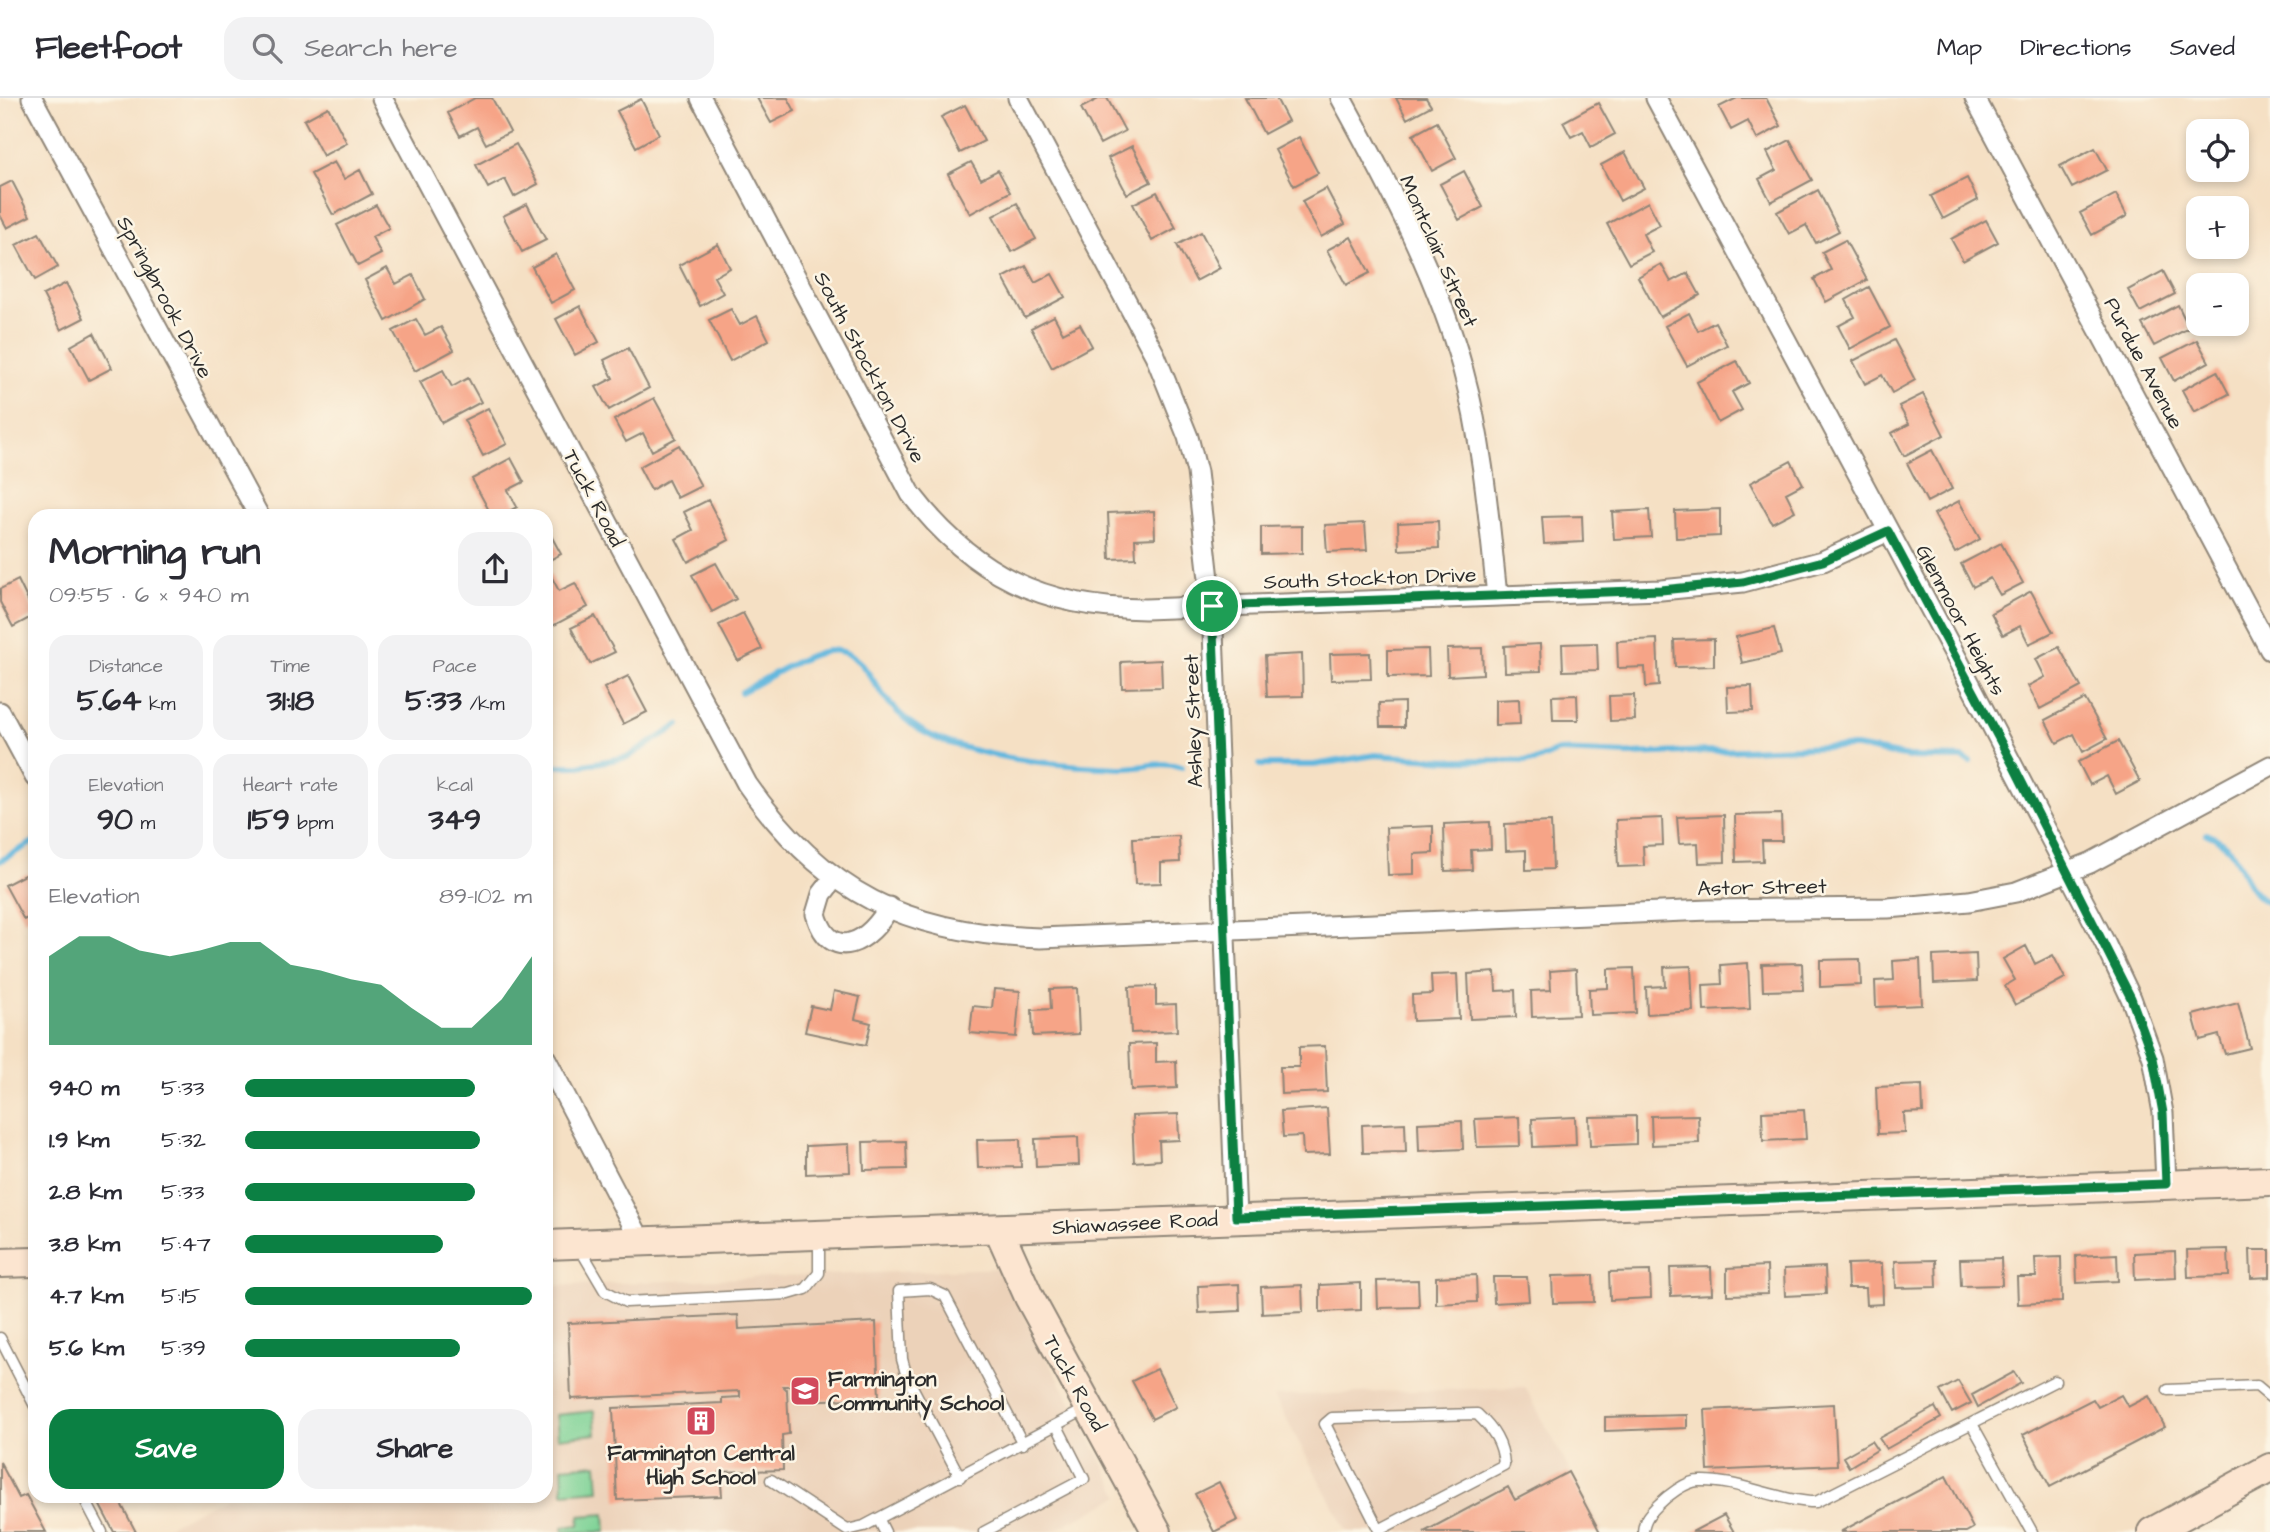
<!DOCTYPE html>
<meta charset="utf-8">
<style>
:root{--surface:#fff;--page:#f2f2f3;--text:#2b2b33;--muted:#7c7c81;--line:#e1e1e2;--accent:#0b8043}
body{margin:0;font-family:"Architects Daughter",sans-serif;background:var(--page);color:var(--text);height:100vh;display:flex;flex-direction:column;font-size:26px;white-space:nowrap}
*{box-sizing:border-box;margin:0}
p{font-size:23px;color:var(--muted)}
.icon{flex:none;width:38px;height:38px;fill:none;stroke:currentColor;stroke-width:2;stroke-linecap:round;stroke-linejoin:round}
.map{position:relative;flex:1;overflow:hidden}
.sheet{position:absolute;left:28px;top:411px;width:525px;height:994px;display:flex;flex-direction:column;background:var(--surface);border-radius:21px;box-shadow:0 4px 10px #0003}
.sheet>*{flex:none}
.tools{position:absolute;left:2186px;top:21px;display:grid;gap:14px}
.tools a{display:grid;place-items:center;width:63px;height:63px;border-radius:14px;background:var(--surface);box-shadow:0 4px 10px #0003;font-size:35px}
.pin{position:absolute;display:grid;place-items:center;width:60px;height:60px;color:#fff;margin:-30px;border:4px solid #fff;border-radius:50%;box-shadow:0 2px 7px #0007}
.round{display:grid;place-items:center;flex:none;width:74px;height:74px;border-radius:21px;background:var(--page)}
.headline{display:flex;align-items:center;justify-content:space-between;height:119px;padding:0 21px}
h1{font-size:38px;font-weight:800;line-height:52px}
.metrics{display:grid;grid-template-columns:repeat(3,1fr);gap:10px;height:119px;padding:7px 21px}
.metrics div{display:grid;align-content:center;border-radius:18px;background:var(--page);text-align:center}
.metrics b{font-size:30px;font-weight:800}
.metrics small{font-size:19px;font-weight:400}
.metrics p{font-size:19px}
.chart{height:196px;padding:14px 21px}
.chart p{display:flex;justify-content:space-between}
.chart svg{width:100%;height:126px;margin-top:7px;fill:var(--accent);opacity:.7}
.button{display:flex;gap:14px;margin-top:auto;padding:14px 21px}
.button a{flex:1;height:80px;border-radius:21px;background:var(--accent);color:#fff;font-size:28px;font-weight:800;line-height:80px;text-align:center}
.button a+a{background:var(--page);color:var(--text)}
ul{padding:0 21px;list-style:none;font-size:23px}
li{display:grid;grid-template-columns:112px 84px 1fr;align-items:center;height:52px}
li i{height:18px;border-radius:9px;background:var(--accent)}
header{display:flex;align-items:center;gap:42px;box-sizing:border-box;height:98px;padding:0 35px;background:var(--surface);border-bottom:2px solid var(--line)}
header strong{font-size:33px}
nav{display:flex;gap:38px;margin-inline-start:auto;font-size:24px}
.search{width:490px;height:63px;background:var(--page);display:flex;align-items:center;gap:18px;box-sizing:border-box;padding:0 24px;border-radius:21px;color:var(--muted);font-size:26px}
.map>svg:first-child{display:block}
.built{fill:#ecd2b9}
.green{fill:#7dd295;stroke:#547e60;stroke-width:2}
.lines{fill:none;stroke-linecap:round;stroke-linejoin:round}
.stream{stroke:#62b7de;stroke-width:6}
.building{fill:#f6a487}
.lane-casing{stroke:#908678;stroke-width:13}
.street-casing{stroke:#908678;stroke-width:23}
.secondary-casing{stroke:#908678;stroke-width:32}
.lane{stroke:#fff;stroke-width:10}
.street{stroke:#fff;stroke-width:19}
.secondary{stroke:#fce5d0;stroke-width:28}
.route-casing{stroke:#fff;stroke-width:14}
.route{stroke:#0b8043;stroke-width:9}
.labels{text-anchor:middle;stroke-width:5;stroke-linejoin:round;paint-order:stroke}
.street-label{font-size:21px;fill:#2b2b2b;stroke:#fcf5e5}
.poi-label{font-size:21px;font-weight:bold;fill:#2b2b2b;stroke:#fcf5e5;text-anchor:start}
</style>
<header>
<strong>Fleetfoot</strong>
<div class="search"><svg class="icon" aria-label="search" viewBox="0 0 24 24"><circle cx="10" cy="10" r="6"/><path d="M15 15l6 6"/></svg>Search here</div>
<nav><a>Map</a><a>Directions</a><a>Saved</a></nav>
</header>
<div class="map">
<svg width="2270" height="1434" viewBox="0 0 2270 1434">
<rect width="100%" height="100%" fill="#fcf5e5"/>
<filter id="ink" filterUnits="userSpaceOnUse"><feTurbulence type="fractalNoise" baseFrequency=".0143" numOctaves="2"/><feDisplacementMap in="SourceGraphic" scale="14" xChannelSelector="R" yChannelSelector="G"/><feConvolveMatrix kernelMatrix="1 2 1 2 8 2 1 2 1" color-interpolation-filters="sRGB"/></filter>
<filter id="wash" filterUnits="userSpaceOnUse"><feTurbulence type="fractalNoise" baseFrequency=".00686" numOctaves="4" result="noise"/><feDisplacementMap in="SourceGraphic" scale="28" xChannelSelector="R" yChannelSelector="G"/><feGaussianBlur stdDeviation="1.57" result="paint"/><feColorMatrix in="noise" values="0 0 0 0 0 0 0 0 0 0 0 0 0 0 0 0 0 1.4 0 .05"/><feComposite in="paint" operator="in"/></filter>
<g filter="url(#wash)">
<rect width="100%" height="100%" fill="#f5e0c4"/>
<path class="built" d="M1000,1170L1120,1398L1051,1434H156L227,1398H546V1188Z
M1525,1289L1603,1434H1347L1274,1298Z"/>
<path class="green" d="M594,1313L596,1336L558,1340L556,1317Z
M597,1366L599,1392L563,1395L562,1369Z
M605,1416L606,1434H563V1429L579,1427L580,1418Z"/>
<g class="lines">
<path class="stream" d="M741,594C763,583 815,548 838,553C863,557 872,584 886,601C900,618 919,634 941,642C997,663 1058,667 1119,670C1140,671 1160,662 1182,669
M1260,667H1314L1375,657L1449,662L1535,663L1558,653L1629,656L1827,649H1856L1909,659L1963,660L1970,664
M546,668H579L628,659L679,627
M2207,736C2247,752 2236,788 2270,806
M0,763L35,743"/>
</g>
<g id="blocks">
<path class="building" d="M475,0H492L510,34L486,46L477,29L460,38L448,15Z
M757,0H788L795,13L771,25Z
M1100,0H1107L1125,33L1100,46L1081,10Z
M1245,0H1276L1288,23L1264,36Z
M1396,0H1426L1431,8L1407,21Z
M1737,0H1766L1781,28L1757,41L1748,23L1731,32L1719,9Z
M641,1L659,36L636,49L617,13Z
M1598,5L1615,36L1591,49L1583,33L1571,39L1563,24Z
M965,7L984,43L960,55L941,19Z
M328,9L347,45L323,58L304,22Z
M1437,24L1456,60L1432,73L1413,37Z
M1299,39L1318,75L1294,88L1275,52Z
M1790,42L1812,82L1771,104L1759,81L1776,72L1767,54Z
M516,46L538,86L514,99L505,81L488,90L476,67Z
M1132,48L1151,84L1127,96L1108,60Z
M2095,50L2107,72L2072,90L2060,68Z
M1625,54L1644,90L1620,103L1601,67Z
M334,64L344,81L360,72L372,96L333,117L311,76Z
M971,64L981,81L998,72L1010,94L970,116L948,76Z
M1464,73L1483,109L1459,122L1440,86Z
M1967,80L1978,102L1943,121L1931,98Z
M12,83L30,118L7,130L0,117V89Z
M1326,90L1345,126L1321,139L1302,103Z
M1818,92L1839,133L1816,145L1806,127L1789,136L1777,114Z
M1157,94L1176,130L1152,143L1133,106Z
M2116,96L2127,118L2092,137L2080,115Z
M1648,104L1660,127L1643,136L1652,154L1629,166L1607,126Z
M1017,105L1036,141L1012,154L993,118Z
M527,106L546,142L522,154L503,118Z
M376,107L389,130L372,139L381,156L358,168L337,127Z
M1986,122L1998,144L1963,163L1951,141Z
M1201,134L1220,170L1196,183L1177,147Z
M39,135L58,169L35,182L16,147Z
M1351,139L1370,175L1346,187L1327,152Z
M1845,142L1867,182L1826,204L1814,181L1831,172L1822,154Z
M718,146L730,170L714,179L723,195L700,208L679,167Z
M556,156L575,192L551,205L532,169Z
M1661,166L1671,184L1688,175L1700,197L1660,219L1638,179Z
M1026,168L1035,185L1052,176L1065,199L1025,220L1003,180Z
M387,170L396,186L413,177L425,201L386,223L365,182Z
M2163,173L2175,196L2140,214L2128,192Z
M66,185L84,220L61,232L43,197Z
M1869,189L1890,229L1850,251L1838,228L1855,219L1846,202Z
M2178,207L2189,230L2154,248L2142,226Z
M580,208L599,244L575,257L556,221Z
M731,211L740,227L757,218L769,242L730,263L709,222Z
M1689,215L1698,233L1715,224L1727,247L1687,268L1665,228Z
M1054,218L1063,235L1080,226L1092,248L1052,270L1031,230Z
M416,221L425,237L441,229L454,252L415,273L393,233Z
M94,235L112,270L89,282L71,248Z
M1894,242L1915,282L1892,295L1882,277L1865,286L1853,263Z
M2197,242L2209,264L2174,283L2162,260Z
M628,250L649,290L609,312L596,289L613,280L604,262Z
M1737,263L1749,285L1732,294L1742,312L1718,325L1697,284Z
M443,272L452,289L468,280L481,304L442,325L420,284Z
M2217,273L2229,296L2194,314L2182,292Z
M1923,296L1944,337L1904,358L1892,335L1909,326L1899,308Z
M654,300L676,340L652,353L643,335L626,344L614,322Z
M488,310L507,346L483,358L464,322Z
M679,347L701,388L677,400L668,382L651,392L639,369Z
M1932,352L1952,391L1927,404L1907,365Z
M511,360L524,384L508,392L517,409L500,418H492L472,381Z
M1791,363L1803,386L1786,395L1795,413L1772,425L1750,385Z
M708,402L729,442L688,464L676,441L693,432L684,414Z
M1959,403L1980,441L1955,455L1934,416Z
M1720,411V438L1676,440L1675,413Z
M1649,412L1651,439L1614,441L1612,414Z
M1154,413L1155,440L1135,441L1136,460L1110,461L1108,415Z
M1582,418L1583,444L1544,446L1542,419Z
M1438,423L1439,450L1399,452L1398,425Z
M1365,425L1367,452L1327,454L1325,427Z
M1302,428V455L1261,456V429Z
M548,432L561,456L546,464V433Z
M2001,445L2023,485L2000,497L1990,480L1973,489L1961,466Z
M716,465L736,501L712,514L692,477Z
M550,476L559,493L575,485L588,509L549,530L546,524V478Z
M18,482L35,517L13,529L0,504V491Z
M2031,493L2053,534L2029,546L2020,528L2003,537L1991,515Z
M743,515L762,551L738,563L719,527Z
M595,518L615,554L590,566L571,530Z
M1774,530L1781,556L1742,565L1736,539Z
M1657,541L1659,588L1646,589L1645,569L1618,570L1617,543Z
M1714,541V568L1675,569L1674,542Z
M1597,545L1598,572L1563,573L1562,546Z
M1540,546L1541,573L1505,574L1504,548Z
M2059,549L2081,589L2040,611L2028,588L2045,579L2036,561Z
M1482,550L1483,576L1448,578L1447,551Z
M1428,551L1429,578L1388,579V552Z
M1370,555L1371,581L1331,582L1330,556Z
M1302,556L1303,598L1267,599L1265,558Z
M1161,562L1162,589L1122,590L1121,564Z
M628,578L647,614L623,626L604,590Z
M1752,588L1753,613L1728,614L1727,589Z
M1577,597L1578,622H1553L1552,598Z
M1634,597L1635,622L1610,623L1609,598Z
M1519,601L1520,626L1495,627V602Z
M2085,601L2107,641L2083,654L2074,636L2057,645L2045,622Z
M1404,604V629H1380L1379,605Z
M2118,643L2140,683L2116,696L2107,678L2090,687L2078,664Z
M1781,716L1782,743H1762L1763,763L1736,764L1735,717Z
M1724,717L1725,764L1699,765L1698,745L1679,746L1677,719Z
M1662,720L1663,747L1643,748L1644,768L1618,769L1616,722Z
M1490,724L1491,751L1471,752L1472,772L1445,773L1444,726Z
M1551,724L1553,771L1526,772V752L1506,753L1505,726Z
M1433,728V755L1414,756V776L1388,777L1386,730Z
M1179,738L1180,764L1161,765V785L1135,786L1133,740Z
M28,775L35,787V816L24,822L5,787Z
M2026,848L2035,866L2053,857L2065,880L2015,907L2005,888L2015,882L2003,861Z
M1976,856L1977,883L1934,885L1933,858Z
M1860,861L1861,887L1820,889V862Z
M1920,861L1922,907L1876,909L1875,883L1894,882L1893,863Z
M1748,865L1750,911L1704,913L1703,887L1722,886L1721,867Z
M1802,865L1803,892L1763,893L1762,866Z
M1691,868L1693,913L1647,916L1646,889L1665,888L1664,869Z
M1634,870L1636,915L1590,917L1589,891L1608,890V871Z
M1576,871L1578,917L1532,919L1531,893L1551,892L1550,873Z
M1495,874L1496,893L1515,892L1516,919L1470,921L1468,876Z
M1457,876L1459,921L1413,923L1412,897L1432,896L1431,877Z
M1156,888V907L1176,906L1177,933L1131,935L1129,889Z
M1077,890L1079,936L1033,938L1032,912L1051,911L1050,891Z
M994,891L1020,893L1016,939L970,935L973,908L992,910Z
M834,893L860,899L855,921L871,925L866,947L805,934L811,908L830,912Z
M2238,905L2250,950L2225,956L2219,937L2200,942L2193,917Z
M1156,945V964L1176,963L1177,990L1131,992L1129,946Z
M1325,948L1327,994L1281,996L1280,969H1299V949Z
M1922,987L1923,1014L1904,1015L1905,1035L1878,1036L1876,989Z
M1327,1010L1330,1056L1303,1057L1302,1038L1283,1039L1281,1013Z
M1804,1012L1806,1041L1763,1043L1762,1014Z
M1178,1016L1179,1042L1159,1043L1160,1062L1134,1064L1132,1018Z
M1698,1017L1699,1045L1652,1047L1651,1018Z
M1636,1018V1046L1590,1048L1589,1019Z
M1519,1019L1520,1048L1477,1049L1475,1021Z
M1575,1019L1576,1047L1533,1049L1532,1021Z
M1462,1023L1463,1051L1419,1053L1418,1025Z
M1405,1025L1406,1054L1363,1055L1362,1027Z
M1078,1039L1079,1067L1036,1069L1035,1041Z
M1020,1041L1021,1069L978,1070L977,1042Z
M906,1043L907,1071L864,1072L863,1044Z
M849,1046L850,1074L806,1076V1048Z
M2228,1151L2229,1178L2188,1179L2187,1152Z
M2250,1152H2270V1179L2251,1180Z
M2175,1153L2176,1180L2135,1182L2134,1155Z
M2117,1156L2118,1183L2077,1185L2076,1158Z
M2061,1159L2062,1204L2018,1206L2017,1179H2036L2035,1160Z
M2001,1160L2002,1187L1961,1188L1960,1161Z
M1936,1162L1937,1189L1896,1190L1895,1163Z
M1882,1165L1883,1206L1866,1207L1865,1190H1848L1847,1166Z
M1767,1168L1768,1196L1727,1197V1170Z
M1711,1169L1712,1196L1671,1198L1670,1170Z
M1825,1169L1826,1196L1785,1198L1784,1171Z
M1650,1173L1651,1200L1610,1202L1609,1174Z
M1476,1177L1477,1204L1436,1206V1179Z
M1593,1177L1594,1204L1553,1205L1552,1178Z
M1493,1179H1527L1529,1203L1494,1205Z
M1418,1182L1419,1209L1378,1210L1377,1183Z
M1361,1185V1212L1320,1214V1187Z
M1239,1186L1240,1213L1199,1215L1198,1188Z
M1302,1187L1303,1214L1262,1216L1261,1189Z
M738,1217L739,1231L876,1224L879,1300L798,1303V1288H783L787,1292L789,1336L782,1337L783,1372L720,1374L722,1398L617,1402L613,1310L722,1305V1300L740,1299V1293L571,1301L568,1225Z
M1157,1271L1176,1309L1152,1321L1132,1283Z
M2014,1274L2021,1285L1978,1309L1972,1297Z
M1958,1283L1971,1305L1952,1315L1940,1293Z
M2121,1297L2128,1309L2149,1298L2165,1329L2050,1389L2023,1337L2093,1301L2098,1309Z
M1834,1306L1837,1367L1708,1373L1705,1312Z
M1935,1309L1941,1320L1886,1351L1879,1340Z
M1687,1317V1330L1605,1333V1319Z
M1871,1343L1877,1352L1849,1369L1843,1359Z
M0,1364L19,1400L26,1397L46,1434H0Z
M1568,1374L1600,1434H1424L1508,1389L1515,1402Z
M1946,1378L1973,1430L1966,1434H1840Z
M1219,1384L1238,1422L1214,1434L1195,1396Z
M95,1398H117L136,1434H114Z
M1724,1417L1734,1434H1692Z"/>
</g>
</g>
<g filter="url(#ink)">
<use href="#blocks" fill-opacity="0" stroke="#908678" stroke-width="2"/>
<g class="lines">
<g class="lane-casing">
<path id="lane" d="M579,1149L605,1193L626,1204L789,1196L806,1191L819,1175V1138
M0,1240L35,1308
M2168,1292L2257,1288L2270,1299
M1972,1326L2032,1434
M960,1379L907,1279L902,1261L899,1193L930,1191L945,1198L1023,1346
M771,1382L847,1432L864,1428L1088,1310
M83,1398L102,1434
M879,1422L885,1434
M1379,1432L1504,1367C1503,1345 1493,1331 1477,1316L1332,1320L1325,1326L1379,1432L1380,1434
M984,1434L1084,1381L1057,1328
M1643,1434C1644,1421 1649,1416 1658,1407C1667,1398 1686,1383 1699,1383C1735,1381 1781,1404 1816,1404L2055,1283"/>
</g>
<g class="street-casing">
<path id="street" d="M32,0L259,418
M382,0L747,686C823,795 908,836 1040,840L1709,812L1888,810L1969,803L2016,794L2090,765L2270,668
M701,0L911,396C973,477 1044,510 1145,511L1661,492L1743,484L1823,463L1888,433
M1018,0L1155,257L1188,339L1197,374L1212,508L1236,1119
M1341,0C1388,86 1437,177 1463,272C1483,345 1489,422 1497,498
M1656,0L1953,553L2105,845L2131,900L2153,960L2163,1015L2166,1086
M1975,0L2270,552
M0,614L35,679
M835,779L822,796L816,816C831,868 871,843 889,809
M546,961L641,1143"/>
</g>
<g class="secondary-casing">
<path id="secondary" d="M999,1132L1029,1199L1157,1434
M546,1147L2270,1083
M0,1165L35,1164
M2152,1434L2270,1370"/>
</g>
<use href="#lane" class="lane"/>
<use href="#street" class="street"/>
<use href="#secondary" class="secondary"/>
</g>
</g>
<g class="lines" filter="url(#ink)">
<g class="route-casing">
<path id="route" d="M1888,433L2013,667L2131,900L2153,960L2163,1015L2166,1086L1236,1119L1212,508L1661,492L1743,484L1823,463Z"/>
</g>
<use href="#route" class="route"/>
</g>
<defs>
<g id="school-square" transform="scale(1.575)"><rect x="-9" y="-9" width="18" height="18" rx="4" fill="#d1495b" stroke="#fcf5e5"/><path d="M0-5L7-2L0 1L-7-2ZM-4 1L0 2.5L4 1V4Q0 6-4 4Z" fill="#fff"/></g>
<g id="building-square" transform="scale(1.575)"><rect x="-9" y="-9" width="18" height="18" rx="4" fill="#d1495b" stroke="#fcf5e5"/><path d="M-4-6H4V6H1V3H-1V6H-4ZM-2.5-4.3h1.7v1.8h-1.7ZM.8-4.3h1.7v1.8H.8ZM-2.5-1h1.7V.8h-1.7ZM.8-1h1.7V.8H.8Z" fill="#fff"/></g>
</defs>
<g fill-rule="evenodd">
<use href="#school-square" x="805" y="1293"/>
<use href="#building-square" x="701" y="1323"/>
</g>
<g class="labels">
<g class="street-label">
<text transform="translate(1439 153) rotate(66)" y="7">Montclair Street</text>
<text transform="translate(165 199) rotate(62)" y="7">Springbrook Drive</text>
<text transform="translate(2144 265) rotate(62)" y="7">Purdue Avenue</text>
<text transform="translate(870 269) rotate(62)" y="7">South Stockton Drive</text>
<text transform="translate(594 400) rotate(62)" y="7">Tuck Road</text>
<text transform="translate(1370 480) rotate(-2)" y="7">South Stockton Drive</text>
<text transform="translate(1961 522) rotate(62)" y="7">Glenmoor Heights</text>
<text transform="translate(1193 623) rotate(-92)" y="7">Ashley Street</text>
<text transform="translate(1762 789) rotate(-1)" y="7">Astor Street</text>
<text transform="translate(1135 1125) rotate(-3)" y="7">Shiawassee Road</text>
<text transform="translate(1075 1285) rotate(61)" y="7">Tuck Road</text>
</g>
<g class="poi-label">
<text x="828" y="1288">Farmington<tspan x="828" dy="24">Community School</tspan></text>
<text x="701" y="1362" text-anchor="middle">Farmington Central<tspan x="701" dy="24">High School</tspan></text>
</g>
</g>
</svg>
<div class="tools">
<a><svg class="icon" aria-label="locate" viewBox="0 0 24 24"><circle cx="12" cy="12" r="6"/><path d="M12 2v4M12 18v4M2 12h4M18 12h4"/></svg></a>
<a>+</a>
<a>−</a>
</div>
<div class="pin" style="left:1212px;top:508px;background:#1e9e55"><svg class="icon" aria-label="arrive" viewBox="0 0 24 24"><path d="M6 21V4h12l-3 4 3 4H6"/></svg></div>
<section class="sheet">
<div class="headline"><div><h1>Morning run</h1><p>09:55 · 6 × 940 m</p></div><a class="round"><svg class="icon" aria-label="share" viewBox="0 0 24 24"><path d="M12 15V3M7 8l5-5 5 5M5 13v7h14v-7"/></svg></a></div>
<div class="metrics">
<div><p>Distance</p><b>5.64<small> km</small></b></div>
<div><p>Time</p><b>31:18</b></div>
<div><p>Pace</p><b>5:33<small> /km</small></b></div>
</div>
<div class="metrics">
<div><p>Elevation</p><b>90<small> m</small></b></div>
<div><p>Heart rate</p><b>159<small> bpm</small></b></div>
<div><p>kcal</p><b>349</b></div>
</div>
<div class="chart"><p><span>Elevation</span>89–102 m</p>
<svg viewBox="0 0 160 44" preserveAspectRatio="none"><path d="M0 44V13L10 6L20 6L30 11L40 13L50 11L60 8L70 8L80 16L90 18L100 21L110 23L120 31L130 38L140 38L150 28L160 13V44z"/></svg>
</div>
<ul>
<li><b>940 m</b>5:33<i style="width:80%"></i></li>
<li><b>1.9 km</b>5:32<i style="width:82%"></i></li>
<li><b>2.8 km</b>5:33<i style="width:80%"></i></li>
<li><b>3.8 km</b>5:47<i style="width:69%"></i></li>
<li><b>4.7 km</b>5:15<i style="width:100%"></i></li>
<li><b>5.6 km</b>5:39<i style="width:75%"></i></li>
</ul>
<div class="button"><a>Save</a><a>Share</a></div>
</section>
</div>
